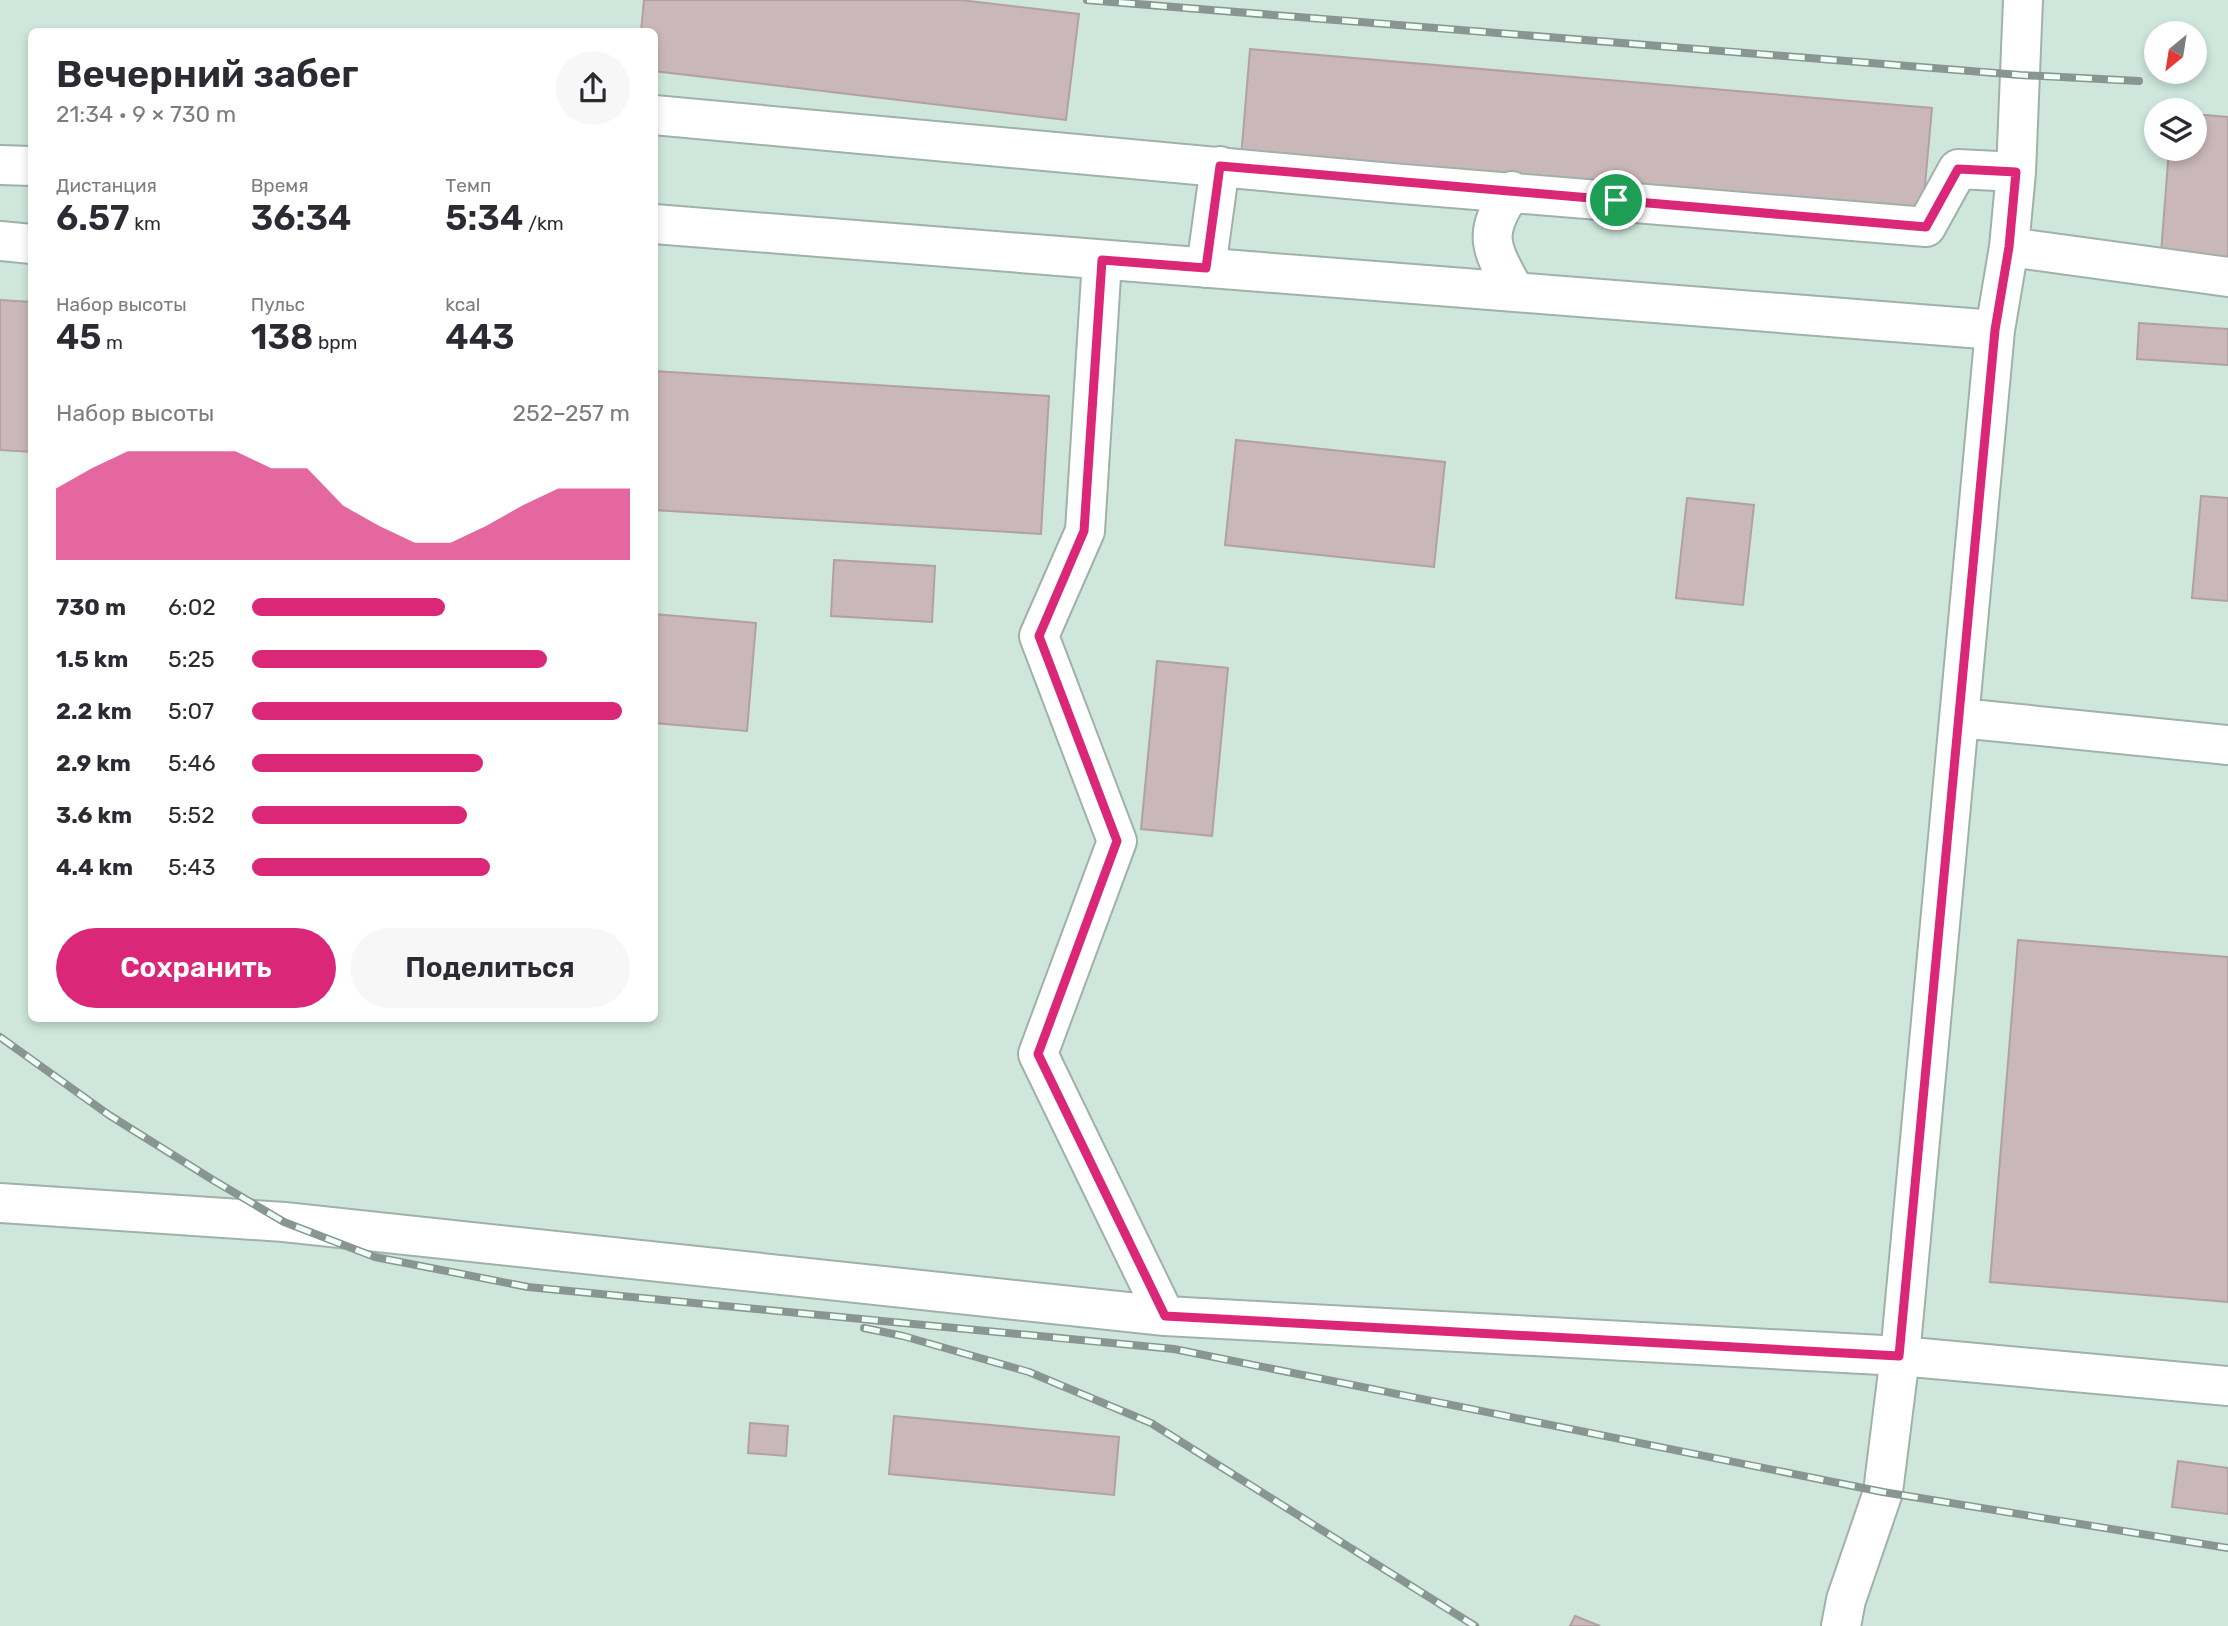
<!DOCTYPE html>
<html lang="ru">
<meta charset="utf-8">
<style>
:root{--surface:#fff;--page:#f7f7f7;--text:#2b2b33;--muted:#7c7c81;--accent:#db2777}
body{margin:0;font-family:Rubik,sans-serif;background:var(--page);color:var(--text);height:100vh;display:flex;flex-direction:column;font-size:26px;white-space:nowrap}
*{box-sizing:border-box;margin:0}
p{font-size:23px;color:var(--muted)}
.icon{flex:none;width:38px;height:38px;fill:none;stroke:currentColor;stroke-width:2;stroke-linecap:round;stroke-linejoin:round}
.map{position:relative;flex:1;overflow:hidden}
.side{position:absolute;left:28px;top:28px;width:630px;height:994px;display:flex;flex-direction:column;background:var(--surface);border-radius:10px;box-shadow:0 4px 10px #0003}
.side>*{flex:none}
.needle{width:46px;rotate:210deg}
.buttons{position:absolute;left:2144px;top:21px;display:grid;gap:14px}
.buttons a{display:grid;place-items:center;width:63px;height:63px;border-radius:50%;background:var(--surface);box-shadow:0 4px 10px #0003;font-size:35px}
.pin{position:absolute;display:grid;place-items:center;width:60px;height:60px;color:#fff;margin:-30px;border:4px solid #fff;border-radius:50%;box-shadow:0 2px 7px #0007}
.round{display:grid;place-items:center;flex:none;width:74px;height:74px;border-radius:37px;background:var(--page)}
.summary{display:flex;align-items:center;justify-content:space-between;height:119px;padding:0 28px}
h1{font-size:38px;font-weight:600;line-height:52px}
.stats{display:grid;grid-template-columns:repeat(3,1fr);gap:10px;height:119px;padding:7px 28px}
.stats div{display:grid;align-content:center}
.stats b{font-size:35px;font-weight:600}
.stats small{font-size:19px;font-weight:400}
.stats p{font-size:19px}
.chart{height:196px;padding:14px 28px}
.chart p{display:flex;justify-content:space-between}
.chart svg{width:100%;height:126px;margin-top:7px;fill:var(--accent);opacity:.7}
.cta{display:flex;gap:14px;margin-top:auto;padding:14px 28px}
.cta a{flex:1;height:80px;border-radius:42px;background:var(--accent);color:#fff;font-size:28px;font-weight:600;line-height:80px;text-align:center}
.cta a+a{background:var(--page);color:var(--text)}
ul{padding:0 28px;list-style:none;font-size:23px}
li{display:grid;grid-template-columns:112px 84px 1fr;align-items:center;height:52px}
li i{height:18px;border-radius:9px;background:var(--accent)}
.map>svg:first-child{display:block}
.built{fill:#cee6dc;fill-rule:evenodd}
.building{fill:#cab7b9;stroke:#b2a0a2;stroke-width:2}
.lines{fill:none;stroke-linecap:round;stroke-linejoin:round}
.minor-casing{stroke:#a0b1a9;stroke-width:42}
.minor{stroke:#fff;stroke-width:38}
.rail-casing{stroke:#899590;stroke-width:8}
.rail{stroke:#edfff7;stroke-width:5;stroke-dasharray:16;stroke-linecap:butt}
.route-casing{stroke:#fff;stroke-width:14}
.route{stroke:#db2777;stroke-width:9}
</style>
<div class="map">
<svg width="2228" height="1626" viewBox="0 0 2228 1626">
<rect width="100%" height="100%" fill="#e0f2ea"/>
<path class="built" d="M0,0H2228V1626H0ZM32,32H654V1018H32ZM2156,33H2194V72H2156ZM2156,110H2194V149H2156Z"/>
<path class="building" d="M644,0H960L1079,14L1066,120L654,71V32H641Z
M1250,49L1932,108L1922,218L1241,158Z
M2194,114L2228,117V259L2161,253L2169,149H2194Z
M0,300L32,302V452L0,450Z
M2139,323L2228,329V365L2137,359Z
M654,371L1049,396L1041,534L654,510Z
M1236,440L1445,462L1434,567L1225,545Z
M2201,496L2228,498V601L2192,598Z
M1687,498L1754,505L1743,605L1676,598Z
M834,560L935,566L932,622L831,616Z
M654,614L756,623L747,731L654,723Z
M1157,661L1228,668L1212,836L1141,829Z
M2018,940L2228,957V1302L1990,1282Z
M894,1416L1119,1437L1114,1495L889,1474Z
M750,1423L788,1426L786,1456L748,1453Z
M2178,1461L2228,1468V1514L2172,1507Z
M1575,1616L1600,1626H1570Z"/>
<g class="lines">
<g class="minor-casing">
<path id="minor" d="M654,115L1391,183L1926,227L1958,169L2016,172
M0,165L32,166
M1512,191C1481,235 1491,248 1515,292
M654,224L1995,330L2009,247L2016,172L2023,0
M0,241L32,244
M2009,247L2228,277
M1102,260L1085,531L1039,636L1117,841L1038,1054L1165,1316
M1206,268L1220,166
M1960,718L2228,745
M0,1203L284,1222L1165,1316L1900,1356L2228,1386
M1841,1626L1846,1600L1883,1492L1900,1356L1995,330"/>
</g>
<use href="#minor" class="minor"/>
<g class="rail-casing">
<path id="rail" d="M1087,0L2020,75L2139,81
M0,1037L109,1115L213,1180L284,1222L375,1257L528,1287L1174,1349L1883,1492L2228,1548
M864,1328L903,1336L1029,1372L1151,1423L1475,1626"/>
</g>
<use href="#rail" class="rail"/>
</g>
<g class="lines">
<g class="route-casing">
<path id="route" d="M1220,166L1926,227L1958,169L2016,172L2009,247L1995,330L1899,1356L1165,1316L1038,1054L1117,841L1039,636L1084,531L1102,260L1206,268Z"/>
</g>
<use href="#route" class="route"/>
</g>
</svg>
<div class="buttons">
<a><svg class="needle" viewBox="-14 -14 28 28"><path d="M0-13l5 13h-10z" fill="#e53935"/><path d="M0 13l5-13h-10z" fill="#7c7c81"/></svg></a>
<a><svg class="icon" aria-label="layers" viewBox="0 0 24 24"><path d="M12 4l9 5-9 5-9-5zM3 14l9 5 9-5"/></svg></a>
</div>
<div class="pin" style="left:1616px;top:200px;background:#1e9e55"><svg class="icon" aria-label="arrive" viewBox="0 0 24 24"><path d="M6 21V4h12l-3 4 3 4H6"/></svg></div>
<section class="side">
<div class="summary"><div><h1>Вечерний забег</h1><p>21:34 · 9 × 730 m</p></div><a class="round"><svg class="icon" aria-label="share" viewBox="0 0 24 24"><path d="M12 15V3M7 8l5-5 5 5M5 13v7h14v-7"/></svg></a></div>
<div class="stats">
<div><p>Дистанция</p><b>6.57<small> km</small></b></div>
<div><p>Время</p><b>36:34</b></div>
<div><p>Темп</p><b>5:34<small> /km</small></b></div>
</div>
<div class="stats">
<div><p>Набор высоты</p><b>45<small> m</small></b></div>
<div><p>Пульс</p><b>138<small> bpm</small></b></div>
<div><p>kcal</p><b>443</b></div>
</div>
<div class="chart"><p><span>Набор высоты</span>252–257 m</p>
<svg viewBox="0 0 160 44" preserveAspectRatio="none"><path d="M0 44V19L10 12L20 6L30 6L40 6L50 6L60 12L70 12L80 25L90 32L100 38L110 38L120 32L130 25L140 19L150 19L160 19V44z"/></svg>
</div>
<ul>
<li><b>730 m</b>6:02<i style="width:51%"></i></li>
<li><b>1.5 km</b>5:25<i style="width:78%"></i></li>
<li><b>2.2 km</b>5:07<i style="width:98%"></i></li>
<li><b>2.9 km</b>5:46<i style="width:61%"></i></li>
<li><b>3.6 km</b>5:52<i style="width:57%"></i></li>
<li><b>4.4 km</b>5:43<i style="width:63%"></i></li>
</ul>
<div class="cta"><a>Сохранить</a><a>Поделиться</a></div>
</section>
</div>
